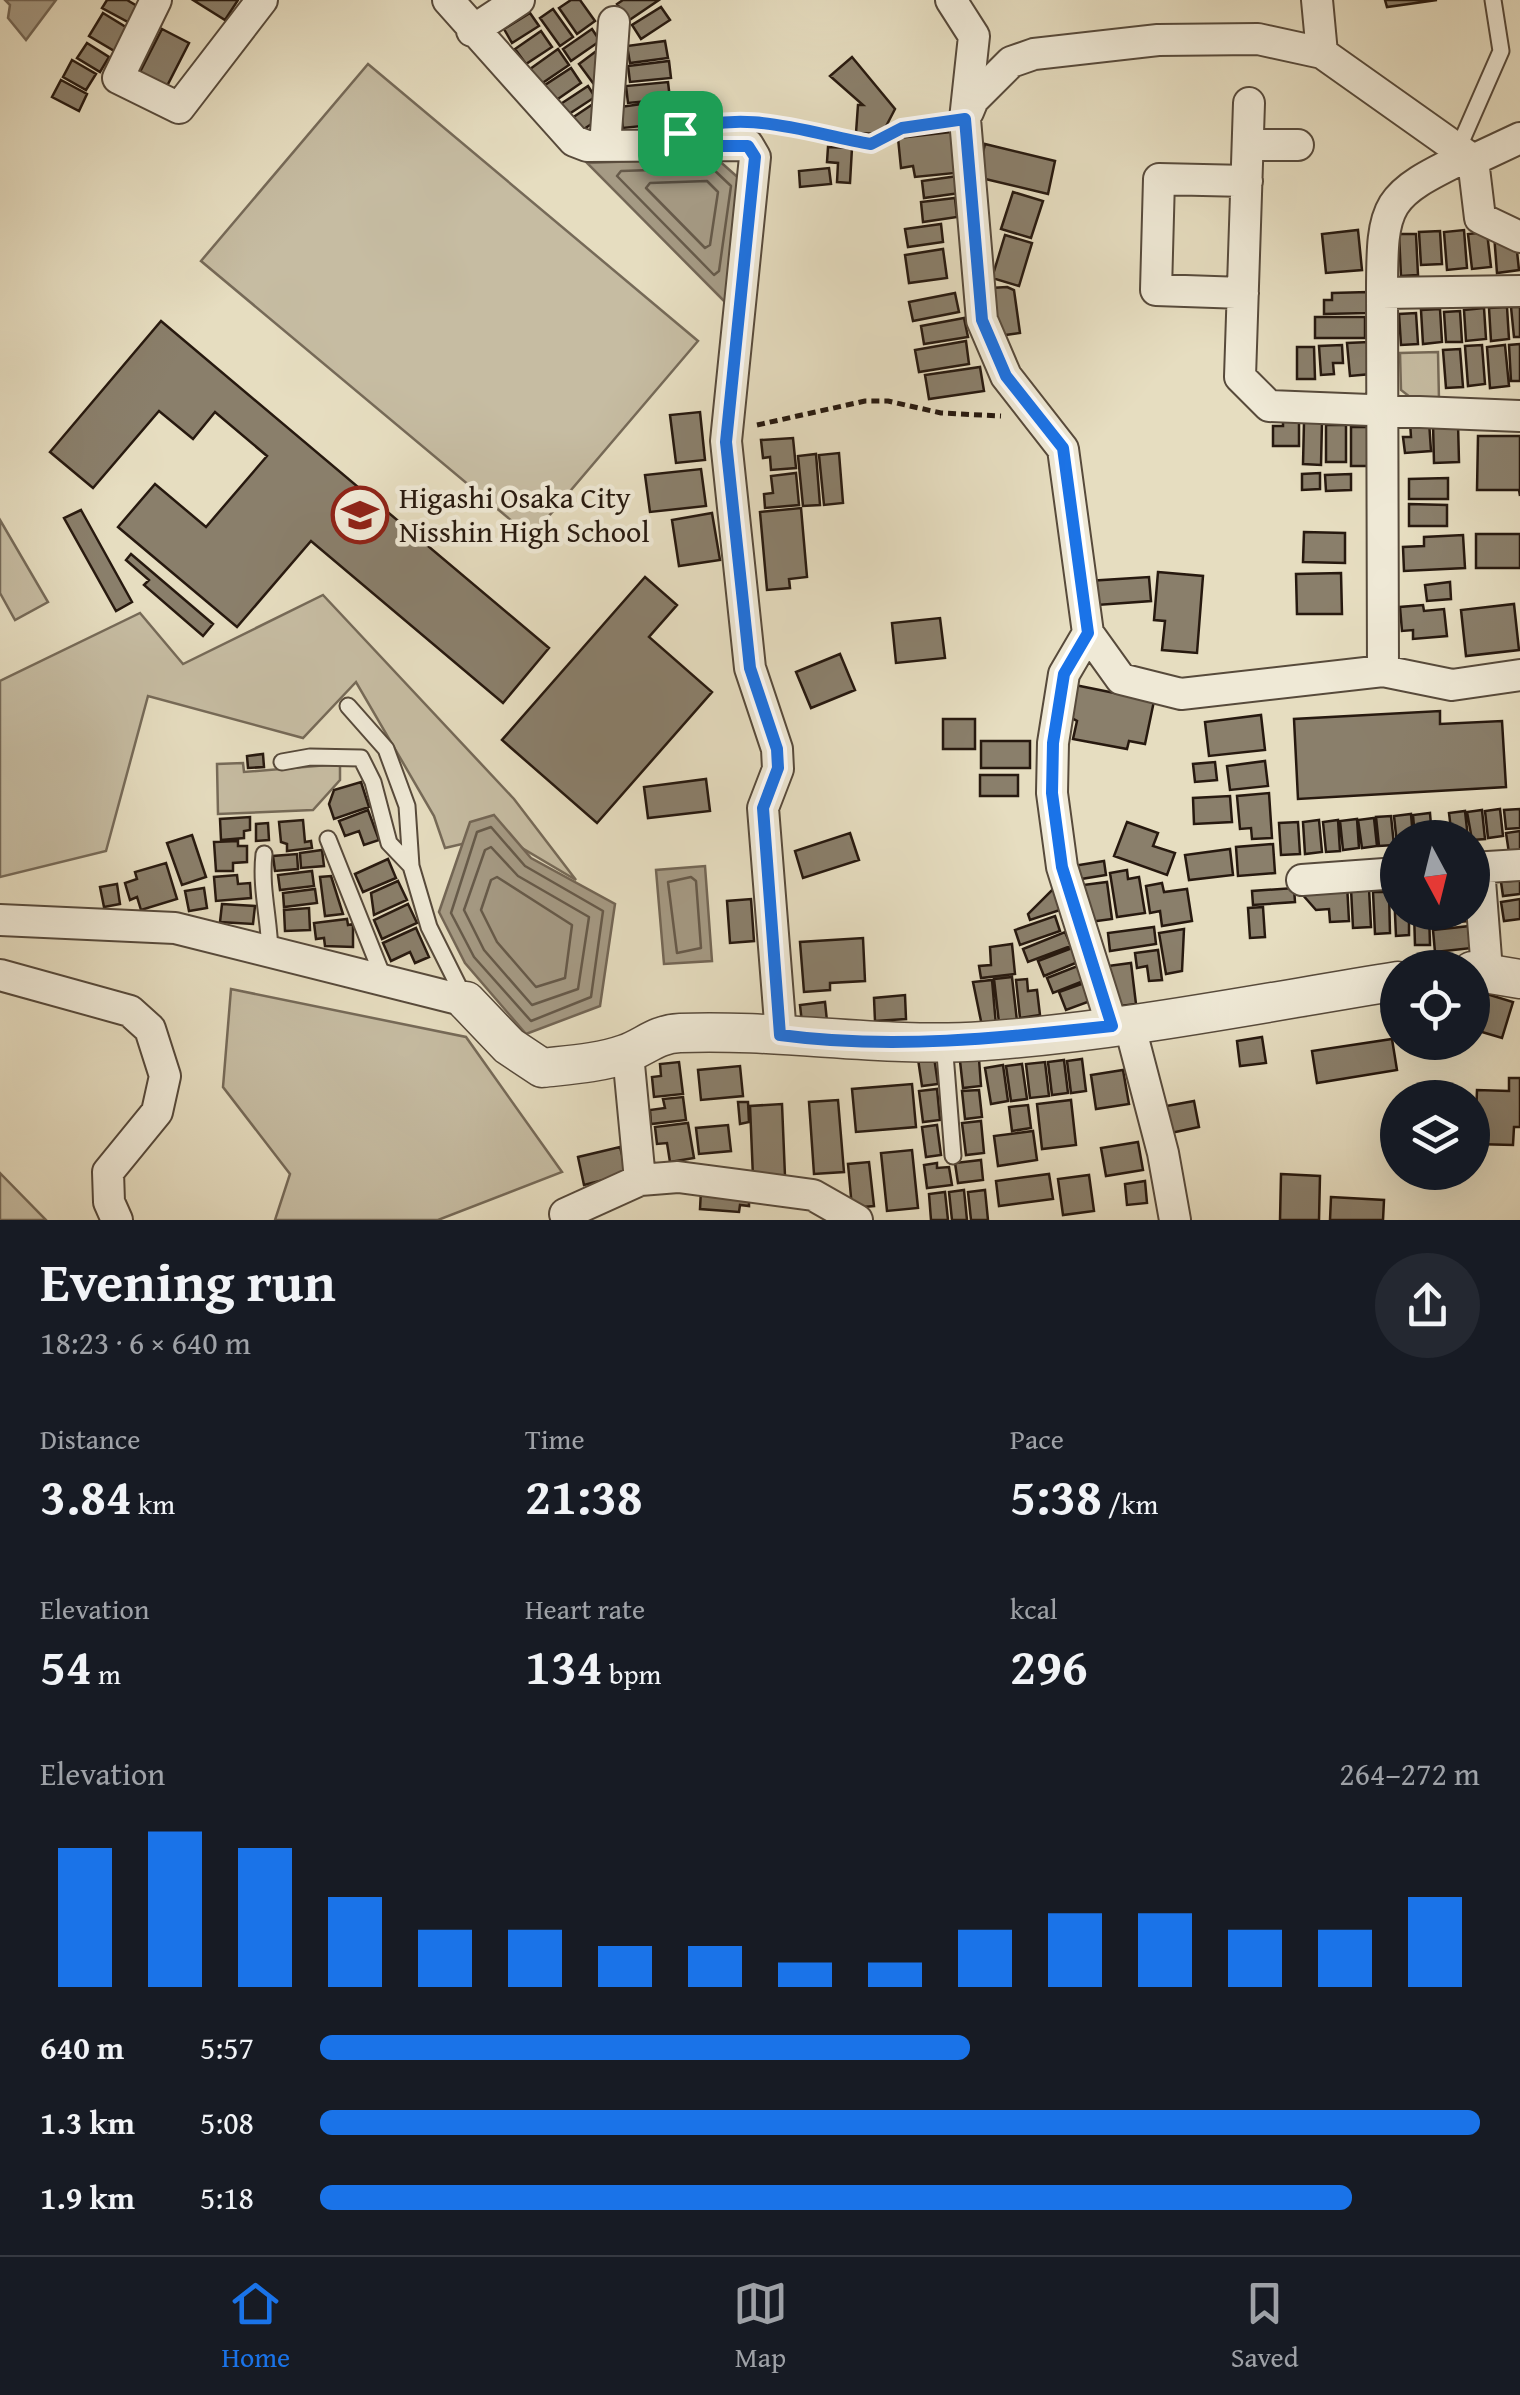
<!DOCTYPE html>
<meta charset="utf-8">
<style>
:root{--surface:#171b24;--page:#242831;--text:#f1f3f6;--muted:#9ea1a6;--line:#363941;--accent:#1a73e8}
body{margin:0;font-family:"Gentium Book Plus",serif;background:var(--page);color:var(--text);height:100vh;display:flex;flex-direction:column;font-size:38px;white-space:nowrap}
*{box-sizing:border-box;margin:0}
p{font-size:32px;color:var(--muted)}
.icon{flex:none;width:55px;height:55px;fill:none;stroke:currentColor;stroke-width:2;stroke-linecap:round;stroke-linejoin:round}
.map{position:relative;height:1220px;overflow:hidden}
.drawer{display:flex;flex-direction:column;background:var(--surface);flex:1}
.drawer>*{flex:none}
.needle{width:65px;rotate:173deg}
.buttons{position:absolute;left:1380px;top:820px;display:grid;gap:20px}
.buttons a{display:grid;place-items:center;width:110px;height:110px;border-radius:50%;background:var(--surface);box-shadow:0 10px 40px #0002;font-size:50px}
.pin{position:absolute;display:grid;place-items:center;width:85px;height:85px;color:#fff;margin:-42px;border-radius:20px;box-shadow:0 5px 15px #0006}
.round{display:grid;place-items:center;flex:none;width:105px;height:105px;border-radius:52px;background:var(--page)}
.headline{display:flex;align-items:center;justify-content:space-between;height:170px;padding:0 40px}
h1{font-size:55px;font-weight:600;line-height:75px}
.stats{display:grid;grid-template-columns:repeat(3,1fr);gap:15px;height:170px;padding:10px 40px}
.stats div{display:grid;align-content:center}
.stats b{font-size:50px;font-weight:600}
.stats small{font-size:28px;font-weight:400}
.stats p{font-size:28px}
.chart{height:280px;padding:20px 40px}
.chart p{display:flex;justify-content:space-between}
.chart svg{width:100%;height:180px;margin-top:10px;stroke:var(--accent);stroke-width:6}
ul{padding:0 40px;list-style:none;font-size:32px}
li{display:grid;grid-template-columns:160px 120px 1fr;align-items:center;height:75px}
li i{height:25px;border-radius:12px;background:var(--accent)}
.menu{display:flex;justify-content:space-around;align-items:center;height:140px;border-top:2px solid var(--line);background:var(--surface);font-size:28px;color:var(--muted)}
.menu a{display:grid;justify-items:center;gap:5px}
.menu .active{color:var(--accent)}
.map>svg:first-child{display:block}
.green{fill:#c6bca2;stroke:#766a58;stroke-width:2.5}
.water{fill:#a59a84;stroke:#736655;stroke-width:2.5}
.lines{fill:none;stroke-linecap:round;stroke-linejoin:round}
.shore{stroke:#665a4a;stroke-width:2.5}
.building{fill:#8a7f6b;stroke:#27190f;stroke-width:2.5}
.service-casing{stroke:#574a3b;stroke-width:19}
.minor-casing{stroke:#574a3b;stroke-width:34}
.tertiary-casing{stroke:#574a3b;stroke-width:41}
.path{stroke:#27190f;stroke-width:5;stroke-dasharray:8 5;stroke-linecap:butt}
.service{stroke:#efe9d6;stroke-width:15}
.minor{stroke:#efe9d6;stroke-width:30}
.tertiary{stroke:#efe9d6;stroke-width:38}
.route-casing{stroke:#fff;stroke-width:20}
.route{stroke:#1a73e8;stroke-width:12}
.labels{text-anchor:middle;stroke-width:9;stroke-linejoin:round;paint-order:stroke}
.poi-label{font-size:30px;fill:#27190f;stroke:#efe9d6;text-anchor:start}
</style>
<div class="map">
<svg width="1520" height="1220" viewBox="0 0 1520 1220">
<rect width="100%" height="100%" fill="#e6ddc0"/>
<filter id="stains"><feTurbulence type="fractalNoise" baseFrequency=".002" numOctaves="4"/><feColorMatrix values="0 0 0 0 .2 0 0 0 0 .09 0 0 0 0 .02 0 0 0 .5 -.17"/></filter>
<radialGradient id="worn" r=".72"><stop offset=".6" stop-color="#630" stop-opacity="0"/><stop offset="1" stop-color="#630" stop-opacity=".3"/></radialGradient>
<path class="green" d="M368,64L698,341L531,537L201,261Z
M1438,352L1439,400L1415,401L1401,390L1400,353Z
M0,520L48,602L15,620L0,593Z
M323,595L514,799L576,880L500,835L445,848L434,816L356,682L303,738L148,696L106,851L0,877V681L140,613L183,664Z
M243,763L244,772L340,764V780L313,810L218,814L217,764Z
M231,989L466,1037L562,1172L438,1220H275L290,1174L223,1087Z
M0,1173L46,1220H0Z"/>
<path class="water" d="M5,0H56L26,40L8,18L10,5Z
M716,158L742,181L725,302L587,163Z
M494,815L531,858L615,904L600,1006L526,1034L465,963L439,912L470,822Z
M705,866L712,961L664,964L656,870Z"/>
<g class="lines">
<path class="shore" d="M712,168L731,186L719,271L714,275L617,176L621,171Z
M707,181L718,192L710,245L705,248L646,188L650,183Z
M491,827L525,866L603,911L591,997L531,1021L474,957L451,913L477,832Z
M491,847L518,876L589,917L578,989L532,1005L484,950L464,910L485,850Z
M497,877L572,925L565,978L536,987L497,942L481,910L491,880Z
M691,877L696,881L701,948L677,953L668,882Z"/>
</g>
<path class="building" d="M107,0H127L137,6L128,22L102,8Z
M193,0H238L225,20Z
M571,0H580L595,21L577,34L559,8Z
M623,0H659L628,21L617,4Z
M1385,0H1437L1387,7Z
M661,7L670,20L641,39L632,25Z
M553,9L573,37L560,46L540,18Z
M103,13L129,29L116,52L89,36Z
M530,13L539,26L512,43L504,29Z
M162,29L189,43L167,86L140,72Z
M592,29L600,41L571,61L563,49Z
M541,31L552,47L526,64L515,49Z
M665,41L668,58L630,63L627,46Z
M87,43L109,57L100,72L77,58Z
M558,49L569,65L541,84L530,69Z
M599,49L605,57L596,64L605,75L593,83L579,64Z
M852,57L895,109L882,134L856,133L858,105H863L830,76Z
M72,60L96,74L86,90L63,77Z
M669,61L671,78L630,82L628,66Z
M571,68L581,83L555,101L545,85Z
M61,80L87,94L79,111L52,97Z
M668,82L670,99L628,103L626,86Z
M588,86L595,97L566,116L559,105Z
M649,103L652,125L623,128L620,107Z
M593,104L602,117L581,131L572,118Z
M951,132L955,173L915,177L913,166L901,168L898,138Z
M985,144L1055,161L1048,194L977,177Z
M828,147L852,148L850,183L837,182L838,163L827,162Z
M829,168L831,184L800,187L799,171Z
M958,176L960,193L924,198L922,181Z
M1013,192L1043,201L1031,238L1001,229Z
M955,198L957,217L923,222L921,202Z
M941,224L943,242L908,247L905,229Z
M1358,230L1362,270L1326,273L1322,234Z
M1464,230L1467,268L1447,270L1444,232Z
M1440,231L1442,264L1421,265L1419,232Z
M1487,232L1491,267L1472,269L1468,234Z
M1399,234H1416L1418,275L1401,276Z
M1494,234L1516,242L1519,270L1497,273Z
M1005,235L1032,243L1019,286L992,278Z
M943,249L947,278L909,283L905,255Z
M1007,287L1014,290L1020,333L998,336L991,288Z
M1368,292V313L1324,314V300H1332V293Z
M955,293L959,312L913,321L909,302Z
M1507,307L1509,339L1491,341L1489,308Z
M1511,307H1520V337H1514Z
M1484,308L1486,339L1466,341L1464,310Z
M1440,309L1442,342L1423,344L1421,310Z
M1460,311L1462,342H1446L1444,312Z
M1416,313L1418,344L1401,345L1399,314Z
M1315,317H1365V338H1315Z
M964,318L968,337L924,344L921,326Z
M161,321L549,648L503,703L311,541L237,627L118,527L155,484L206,527L267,456L215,412L193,439L159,411L93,488L50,452Z
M966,341L969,364L919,372L915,350Z
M1369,342L1371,374L1350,376L1347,343Z
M1520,344V381H1511L1509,345Z
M1342,345L1343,363H1333L1334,374L1321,375L1319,346Z
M1482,345L1485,384L1468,386L1465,346Z
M1505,345L1509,386L1490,388L1487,347Z
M1297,347H1314L1315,379H1297Z
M1460,349L1463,387L1446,388L1443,350Z
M980,367L984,391L929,399L925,375Z
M700,412L705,460L676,463L670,415Z
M1283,420H1299V446H1273V426H1283Z
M1429,421L1431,451L1405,453L1403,437H1411L1410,422Z
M1304,422H1322L1321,465L1303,464Z
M1458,423L1459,462L1434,463L1433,424Z
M1326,425H1346V462H1326Z
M1351,427H1372V466H1351Z
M1478,436H1520V496L1519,490H1477Z
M793,438L796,468L771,470L770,457L763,458L761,440Z
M839,453L843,503L824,505L819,455Z
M816,454L820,505L803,506L798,456Z
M701,469L706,506L650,512L645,475Z
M796,473L799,505L765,508L764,494L773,493L771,476Z
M1320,473V489L1302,490V474Z
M1351,474V490L1326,491L1325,475Z
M1448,478V499H1409V479Z
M1409,504L1447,505V526H1409Z
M801,508L807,577L789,579L790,588L767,590L760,512Z
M81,510L132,602L116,611L64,518Z
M712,513L720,560L679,566L672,520Z
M1304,532L1345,533V563L1303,562Z
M1476,534H1520V568H1476Z
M1463,535L1465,568L1404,571L1403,547L1424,546V537Z
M131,554L213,624L203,636L144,585L149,580L126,560Z
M1158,572L1203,576L1197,653L1162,650L1165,621L1154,620Z
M1341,573L1342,614H1297L1296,574Z
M645,577L677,605L649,637L712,692L597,823L502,740Z
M1149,577L1151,601L1097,605L1088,581Z
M1450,582L1451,599L1427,601L1425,585Z
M1514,604L1519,650L1466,656L1461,610Z
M1423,605L1424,611L1444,609L1447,636L1413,639V630L1402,631L1400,607Z
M940,618L945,658L896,663L892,623Z
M840,654L855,690L811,708L796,672Z
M1075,685L1154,701L1145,744L1129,741L1127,749L1073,739L1077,721L1068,716Z
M1440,711V724L1502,721L1506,787L1298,799L1294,719Z
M1261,715L1265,750L1209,756L1205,722Z
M943,719H975V749H943Z
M981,741H1030V768H981Z
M263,754L264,767L248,768L247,756Z
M1265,761L1268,786L1230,790L1227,766Z
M1215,762L1217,780L1195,782L1193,764Z
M980,775H1018V796H980Z
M706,779L710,811L648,818L644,787Z
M361,782L369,807L334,819L329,804L334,790Z
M1269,793L1272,838L1252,839L1251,828L1240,829L1237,796Z
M1230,796L1232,822L1194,824L1193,798Z
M1500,809L1503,836L1488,838L1485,811Z
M1520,809V828L1506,829L1504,810Z
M368,810L379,840L364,845L359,831L345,836L339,821Z
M1482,810L1485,839L1472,840L1467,812Z
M1465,811L1468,838H1452L1449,813Z
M1430,813L1432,838H1415L1413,815Z
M1411,814L1413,838H1398L1397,844L1394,816Z
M1391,816L1394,845L1379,846L1376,817Z
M250,817V830L244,831V838L221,840L220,819Z
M1374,818L1377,846L1362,848L1358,820Z
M1357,819L1359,848L1343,850L1340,821Z
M303,820L305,842L311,841L312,848L287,851V844L281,842L279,822Z
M1319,820L1322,852L1305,854L1303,822Z
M1338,820L1340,851L1326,852L1323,822Z
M1127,822L1158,833L1153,846L1175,853L1167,875L1114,856Z
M1298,822L1300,854L1281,855L1279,823Z
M268,823L269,840L256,841V824Z
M1520,831V851L1509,853L1506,833Z
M850,833L859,860L803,878L795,851Z
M192,835L206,877L182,885L167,843Z
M238,841V846H247V862L233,863V871H216L214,842Z
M1273,844L1275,873L1238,876L1236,847Z
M1230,849L1233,875L1189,880L1185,855Z
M322,850L324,866L301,868L300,853Z
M297,854L298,869L275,871L273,856Z
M388,859L396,878L363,892L355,874Z
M1104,861L1106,875L1075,880L1073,866Z
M166,863L177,899L141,910L137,897L130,900L125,883L137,879L135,872Z
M1127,870L1128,879L1139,877L1145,913L1117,917L1110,873Z
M312,871L314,886L280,890L278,875Z
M237,875L238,884L250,883L251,898L216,901L214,877Z
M331,876L343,914L325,916L320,877Z
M1520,880V894L1503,896L1501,882Z
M398,881L407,900L374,915L371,893Z
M1107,882L1112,919L1089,922L1083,885Z
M1162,883L1164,892L1187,889L1192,921L1162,926L1160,911L1150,913L1146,886Z
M117,884L120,904L104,907L100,887Z
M1347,884L1349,921L1330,922L1329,909L1316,910L1302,894Z
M1056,886L1063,909L1030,920L1028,914Z
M204,888L207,908L189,911L185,891Z
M1294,888L1295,902L1253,905L1252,891Z
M1369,888L1371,927L1353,928L1351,889Z
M315,889L317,903L284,907L283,893Z
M1373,892H1389L1390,933L1375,934Z
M1394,892H1398V912H1409V935L1396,936Z
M751,899L754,941L730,943L727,901Z
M1520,899V919L1504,921L1501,902Z
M222,904L255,906L253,924L220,922Z
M408,904L417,923L382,939L374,920Z
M1263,907L1265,937L1250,938L1248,908Z
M309,908L310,930L285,931L284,910Z
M1414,912H1429L1430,945H1415Z
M1435,912H1467L1468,921L1436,924Z
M1055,916L1060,931L1020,945L1015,930Z
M347,919L348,925L353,924V947L325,946L324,938L316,939L314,923Z
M1470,926L1472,948L1435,952L1433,930Z
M1154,927L1156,944L1110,951L1108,933Z
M416,928L429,957L415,963L410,952L391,961L383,943Z
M1184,929L1182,971L1166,974L1159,933Z
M1065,932L1071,946L1028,962L1023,949Z
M863,938L865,981L830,983V990L804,992L800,942Z
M1012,944L1015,974L981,978L979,966L991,965L990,947Z
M1072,948L1078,962L1044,976L1038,961Z
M1158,950L1162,980L1149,981L1147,966L1137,968L1135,953Z
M1131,963L1136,1004L1120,1006L1108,966Z
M1080,965L1086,980L1053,993L1047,978Z
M1012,977L1017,1021L999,1023L994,979Z
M1027,979L1028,991L1037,990L1040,1015L1020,1018L1016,980Z
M992,980L996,1025L982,1026L973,982Z
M1087,982L1093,1000L1066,1010L1059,992Z
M1477,991L1513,1002L1502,1038L1472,1029Z
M905,995L906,1019L875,1021L874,998Z
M825,1002L827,1021L802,1023L800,1005Z
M1262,1037L1266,1063L1240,1066L1237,1041Z
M1392,1039L1397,1070L1317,1083L1312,1051Z
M934,1057L938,1084L922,1086L918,1059Z
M979,1059L981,1086L963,1088L960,1061Z
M1082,1059L1086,1091L1071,1093L1067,1061Z
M1064,1060L1068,1093L1052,1095L1048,1062Z
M679,1062L683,1094L654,1097L652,1077L661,1076L660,1064Z
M1045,1062L1049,1096L1030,1098L1026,1064Z
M1022,1064L1027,1099L1011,1101L1006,1066Z
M1003,1065L1008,1101L991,1104L985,1068Z
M740,1066L743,1096L701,1100L698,1070Z
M1123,1070L1129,1104L1096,1109L1091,1075Z
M1509,1078H1520V1127H1514L1513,1145L1475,1144L1477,1090L1509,1091Z
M912,1084L916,1127L856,1132L852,1089Z
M937,1089L940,1120L923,1122L919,1091Z
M979,1090L982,1117L965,1119L962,1091Z
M683,1097L686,1120L651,1124L650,1110L665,1108L663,1099Z
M838,1100L844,1172L814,1174L809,1102Z
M1071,1100L1076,1145L1042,1149L1037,1104Z
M1194,1101L1199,1127L1166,1134L1161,1107Z
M738,1102H748L749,1122L740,1124Z
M782,1104L785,1176L753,1177L750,1106Z
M1028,1105L1031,1128L1012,1131L1009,1107Z
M981,1121L984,1153L966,1155L962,1123Z
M688,1123L694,1158L670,1162L667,1143L657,1144L655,1127Z
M728,1125L731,1151L699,1154L696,1128Z
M937,1125L941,1155L926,1157L922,1127Z
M1033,1131L1037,1160L998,1166L994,1136Z
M1138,1142L1143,1170L1106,1176L1101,1148Z
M620,1147L627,1174L584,1185L578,1157Z
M912,1150L918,1208L887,1211L881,1153Z
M981,1160L983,1180L958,1183L955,1163Z
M869,1162L874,1206L852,1208L848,1164Z
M937,1163V1168L949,1167L952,1185L927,1188L924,1165Z
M1049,1174L1053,1199L999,1206L996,1181Z
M1281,1174L1320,1176L1319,1220H1280Z
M1089,1175L1094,1211L1063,1215L1058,1179Z
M1145,1181L1147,1203L1127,1205L1125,1184Z
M701,1190L749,1193V1206L740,1205L739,1212L700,1209Z
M964,1190L967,1220H952L949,1192Z
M985,1190L988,1220H971L968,1192Z
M945,1192L948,1220H931L929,1194Z
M1331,1197L1384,1200L1383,1220H1330Z"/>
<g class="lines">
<g class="service-casing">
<path id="service" d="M1458,149L1501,51L1493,0
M348,706L386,749L407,806L411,866L429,927L466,1001
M282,762L310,757L361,758L373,782L389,843L411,866
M328,839L385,982
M264,854C260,889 270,921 270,955
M944,1041L953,1156"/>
</g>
<g class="minor-casing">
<path id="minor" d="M156,0L118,78L179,108L262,0
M448,0L574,141L587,146L748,145L755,157L726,441L750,668L777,749L778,769L763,808L781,1035
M951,0L974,36L965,119L982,320L1006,376L1063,449L1088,633L1064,674L1053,743L1052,793L1062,867L1112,1026
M1317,0L1322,53
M472,31L519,0
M1249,103L1240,377L1269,406L1520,416
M968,112L973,100L1011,62L1034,54L1158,40L1258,39L1322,53L1473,160
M1520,138L1473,160L1480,218L1520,237
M1248,145H1298
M605,146L614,22
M1243,293L1156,290L1159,179L1247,181
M1382,293C1382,201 1385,196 1467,156
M1088,633L1121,679L1181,694L1383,671L1452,685L1520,675
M1383,671L1382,293L1520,291
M1472,868L1520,865
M1479,868L1487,971
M1302,880L1398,873
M0,920L175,928L466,1001
M0,975L130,1011L150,1029L165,1076L157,1112L108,1172L109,1202L117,1220
M1129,1023L1163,1153L1175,1220
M628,1054L640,1180
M565,1214L640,1180L678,1177L813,1195L857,1220"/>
</g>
<g class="tertiary-casing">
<path id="tertiary" d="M1472,971L1520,979
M466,1001L509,1046L542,1068C568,1065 600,1063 625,1054C645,1047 656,1034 680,1033C781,1029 882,1048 984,1041C1122,1031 1261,1003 1398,981"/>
</g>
<path class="path" d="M767,123L794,125L871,144L902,127L939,123
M757,425L865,401H888L941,413L1001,416"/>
<use href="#service" class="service"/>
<use href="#minor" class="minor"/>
<use href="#tertiary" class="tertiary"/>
</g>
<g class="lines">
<g class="route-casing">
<path id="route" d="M965,119L982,320L1006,376L1063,448L1088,633L1064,674L1053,743L1052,793L1062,867L1112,1026C1003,1038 891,1050 780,1035L763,808L778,768L777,749L750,668L726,442L755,157L748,146H675L680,133C744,107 807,133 871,144L902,128Z"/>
</g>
<use href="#route" class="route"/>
</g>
<defs>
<g id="school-ring" transform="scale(2.875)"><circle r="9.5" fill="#efe9d6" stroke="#8f2418" stroke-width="1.5"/><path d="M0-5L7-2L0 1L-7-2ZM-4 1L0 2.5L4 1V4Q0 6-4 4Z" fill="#8f2418"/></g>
</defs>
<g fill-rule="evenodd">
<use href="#school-ring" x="360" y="515"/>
</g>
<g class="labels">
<g class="poi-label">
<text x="399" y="508">Higashi Osaka City<tspan x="399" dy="34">Nisshin High School</tspan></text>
</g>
</g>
<rect width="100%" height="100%" filter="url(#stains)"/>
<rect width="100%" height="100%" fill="url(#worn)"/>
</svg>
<div class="buttons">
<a><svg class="needle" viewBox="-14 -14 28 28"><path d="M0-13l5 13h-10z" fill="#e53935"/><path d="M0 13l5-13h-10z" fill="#9ea1a6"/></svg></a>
<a><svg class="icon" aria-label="locate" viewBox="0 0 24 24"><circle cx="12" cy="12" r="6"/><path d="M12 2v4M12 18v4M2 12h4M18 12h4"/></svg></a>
<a><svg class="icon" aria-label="layers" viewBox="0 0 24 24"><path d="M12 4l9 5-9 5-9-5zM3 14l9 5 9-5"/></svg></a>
</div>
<div class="pin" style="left:680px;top:133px;background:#1e9e55"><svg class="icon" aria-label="arrive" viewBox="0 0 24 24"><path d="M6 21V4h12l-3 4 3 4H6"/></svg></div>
</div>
<section class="drawer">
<div class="headline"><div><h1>Evening run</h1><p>18:23 · 6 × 640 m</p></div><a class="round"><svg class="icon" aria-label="share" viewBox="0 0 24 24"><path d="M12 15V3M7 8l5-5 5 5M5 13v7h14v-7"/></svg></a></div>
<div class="stats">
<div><p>Distance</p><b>3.84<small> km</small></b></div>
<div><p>Time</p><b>21:38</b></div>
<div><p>Pace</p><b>5:38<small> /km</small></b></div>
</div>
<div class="stats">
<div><p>Elevation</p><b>54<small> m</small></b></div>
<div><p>Heart rate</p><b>134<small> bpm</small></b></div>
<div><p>kcal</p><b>296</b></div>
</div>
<div class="chart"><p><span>Elevation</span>264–272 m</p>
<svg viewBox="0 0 160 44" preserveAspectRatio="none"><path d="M5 44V10M15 44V6M25 44V10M35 44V22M45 44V30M55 44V30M65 44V34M75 44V34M85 44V38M95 44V38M105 44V30M115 44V26M125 44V26M135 44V30M145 44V30M155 44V22"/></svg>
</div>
<ul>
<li><b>640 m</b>5:57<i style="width:56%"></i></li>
<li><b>1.3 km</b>5:08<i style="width:100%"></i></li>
<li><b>1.9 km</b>5:18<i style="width:89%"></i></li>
</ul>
</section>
<nav class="menu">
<a class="active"><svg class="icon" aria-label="home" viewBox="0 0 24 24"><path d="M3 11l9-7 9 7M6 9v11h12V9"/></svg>Home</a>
<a><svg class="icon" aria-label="map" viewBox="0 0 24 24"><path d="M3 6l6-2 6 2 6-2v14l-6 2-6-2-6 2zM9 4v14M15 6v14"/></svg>Map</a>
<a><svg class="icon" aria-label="saved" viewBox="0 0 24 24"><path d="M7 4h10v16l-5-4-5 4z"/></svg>Saved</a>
</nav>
